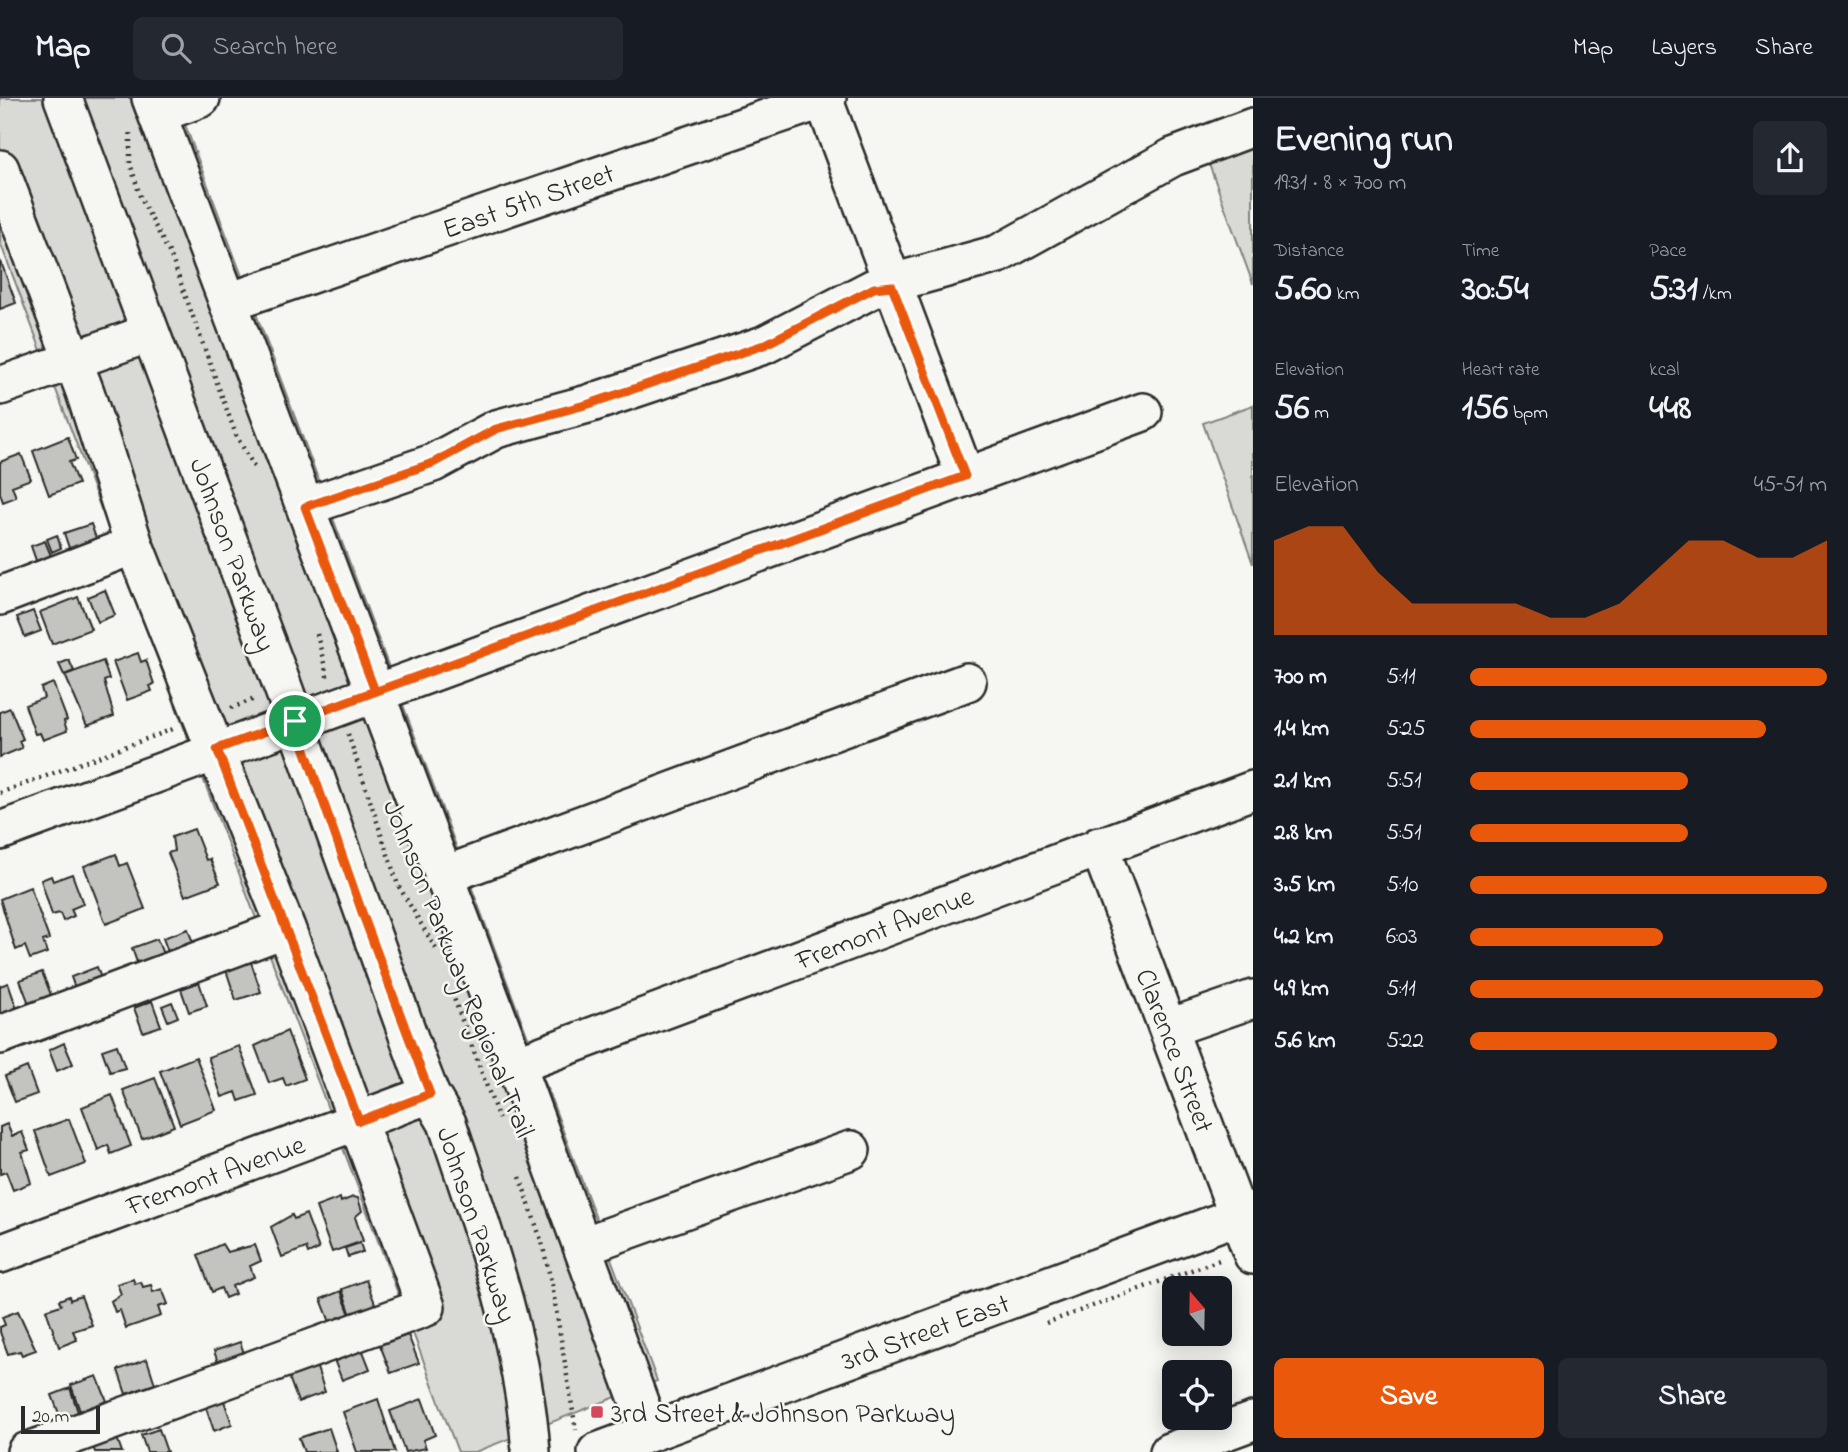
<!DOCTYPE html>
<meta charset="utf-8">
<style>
:root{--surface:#171b24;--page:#242831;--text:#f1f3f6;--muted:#9ea1a6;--line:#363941;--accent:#ea580c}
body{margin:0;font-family:"Indie Flower",sans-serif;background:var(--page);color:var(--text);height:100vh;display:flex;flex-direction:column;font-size:26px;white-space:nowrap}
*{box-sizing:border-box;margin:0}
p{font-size:23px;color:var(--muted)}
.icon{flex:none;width:38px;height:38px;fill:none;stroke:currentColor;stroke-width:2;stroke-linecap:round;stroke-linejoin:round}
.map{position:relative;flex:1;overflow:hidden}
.side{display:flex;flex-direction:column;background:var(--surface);width:595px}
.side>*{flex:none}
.needle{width:46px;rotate:340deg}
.fabs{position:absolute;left:1162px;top:1178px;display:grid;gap:14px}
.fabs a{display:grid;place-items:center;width:70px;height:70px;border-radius:10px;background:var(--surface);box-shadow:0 4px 18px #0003;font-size:35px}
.scale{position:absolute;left:21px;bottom:18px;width:79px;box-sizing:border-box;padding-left:7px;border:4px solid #2b2b2b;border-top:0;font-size:19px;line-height:24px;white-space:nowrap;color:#2b2b2b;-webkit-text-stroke:5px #f6f6f2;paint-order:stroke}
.pin{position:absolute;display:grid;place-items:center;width:60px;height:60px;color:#fff;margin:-30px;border:4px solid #fff;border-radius:50%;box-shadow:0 2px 7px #0007}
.round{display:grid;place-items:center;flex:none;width:74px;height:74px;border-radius:10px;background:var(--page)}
.head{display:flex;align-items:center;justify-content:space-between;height:119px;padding:0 21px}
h1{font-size:38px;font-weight:700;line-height:52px}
.metrics{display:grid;grid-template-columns:repeat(3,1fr);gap:10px;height:119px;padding:7px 21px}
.metrics div{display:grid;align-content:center}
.metrics b{font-size:35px;font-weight:700}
.metrics small{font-size:19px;font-weight:400}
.metrics p{font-size:19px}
.chart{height:196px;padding:14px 21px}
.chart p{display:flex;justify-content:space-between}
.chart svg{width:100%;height:126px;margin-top:7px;fill:var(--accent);opacity:.7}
.primary-button{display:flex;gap:14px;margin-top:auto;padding:14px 21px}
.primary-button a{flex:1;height:80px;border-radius:10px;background:var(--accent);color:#fff;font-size:28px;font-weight:700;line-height:80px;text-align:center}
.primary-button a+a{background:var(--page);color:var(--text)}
ul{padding:0 21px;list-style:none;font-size:23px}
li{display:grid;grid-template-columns:112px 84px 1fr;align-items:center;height:52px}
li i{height:18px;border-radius:9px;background:var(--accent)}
header{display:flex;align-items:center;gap:42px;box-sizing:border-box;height:98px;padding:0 35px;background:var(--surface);border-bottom:2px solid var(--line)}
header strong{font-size:33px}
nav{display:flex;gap:38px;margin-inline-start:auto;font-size:24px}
.search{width:490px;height:63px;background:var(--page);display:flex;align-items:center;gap:18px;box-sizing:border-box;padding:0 24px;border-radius:10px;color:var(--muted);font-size:26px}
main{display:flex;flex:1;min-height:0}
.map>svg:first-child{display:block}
.green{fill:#d9d9d5;stroke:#828280;stroke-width:2}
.building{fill:#c3c3c0;stroke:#2b2b2b;stroke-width:2}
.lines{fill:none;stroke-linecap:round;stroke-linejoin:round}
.minor-casing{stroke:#2b2b2b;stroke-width:42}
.path{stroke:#2b2b2b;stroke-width:4.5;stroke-dasharray:2 5;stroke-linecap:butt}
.minor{stroke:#f6f6f2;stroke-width:37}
.route-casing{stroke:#fff;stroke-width:14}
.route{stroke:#ea580c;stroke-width:9}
.poi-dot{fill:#d1495b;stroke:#f6f6f2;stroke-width:2.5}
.labels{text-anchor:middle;stroke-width:5;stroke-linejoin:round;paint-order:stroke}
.street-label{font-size:28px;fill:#2b2b2b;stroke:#f6f6f2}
.poi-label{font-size:28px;fill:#2b2b2b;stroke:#f6f6f2;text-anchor:start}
</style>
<header>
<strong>Map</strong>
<div class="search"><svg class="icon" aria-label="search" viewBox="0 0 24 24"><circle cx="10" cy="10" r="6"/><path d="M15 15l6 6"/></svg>Search here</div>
<nav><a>Map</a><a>Layers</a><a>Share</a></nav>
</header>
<main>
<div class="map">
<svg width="1253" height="1354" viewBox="0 0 1253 1354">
<rect width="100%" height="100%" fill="#f6f6f2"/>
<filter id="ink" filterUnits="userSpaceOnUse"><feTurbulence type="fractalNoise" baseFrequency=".0143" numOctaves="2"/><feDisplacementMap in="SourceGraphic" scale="14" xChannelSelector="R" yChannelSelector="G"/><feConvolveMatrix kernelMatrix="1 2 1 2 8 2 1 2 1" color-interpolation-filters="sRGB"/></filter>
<g filter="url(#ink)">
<path class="green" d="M0,0H175L657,1283L475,1354H458L0,144Z
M1253,50V186L1209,66Z
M1253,307V466L1203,325Z"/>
<path class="building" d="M1,164L16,205L0,211V165Z
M68,339L76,362L69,364L78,386L49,397L33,353Z
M21,356L31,381L12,388L16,399L3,404L0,395V364Z
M91,426L99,449L72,459L64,435Z
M57,437L61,450L52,454L47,441Z
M45,443L54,465L39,471L31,448Z
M105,492L115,517L98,524L88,499Z
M78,499L91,531L52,546L40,514Z
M33,513L41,533L25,539L17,519Z
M138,555L141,564L146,562L154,586L150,588L152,593L127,602L113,564Z
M69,562L74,573L64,577L59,566Z
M103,563L109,581L104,583L114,618L87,628L65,577Z
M53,585L67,622L64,623L67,633L43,642L40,635L35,636L25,607L44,600L41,590Z
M10,610L23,641L19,643L22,650L0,659V614Z
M194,731L206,762L210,761L220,785L185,798L168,755L174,753L172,739Z
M116,756L120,768L127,765L145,811L106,826L84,768Z
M72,776L83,806L71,811L74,818L63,823L60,815L52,817L41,782L51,778L53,783Z
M30,789L49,841L43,843L47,855L30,861L25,848L16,852L0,801Z
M188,831L197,856L172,865L163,840Z
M157,841L167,866L141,876L132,850Z
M251,864L261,894L236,902L226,872Z
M97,869L104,889L78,898L71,879Z
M42,874L53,902L31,911L20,882Z
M199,884L207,908L189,914L181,891Z
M8,885L18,914L0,921V888Z
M152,903L161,928L143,934L134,910Z
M172,904L178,919L168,923L162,908Z
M287,933L305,981L286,988L283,980L269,985L255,948Z
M64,945L73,966L57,973L49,952Z
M117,947L125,970L110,974L102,952Z
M239,948L257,997L239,1003L236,994L222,999L208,959Z
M196,959L216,1012L180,1026L160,973Z
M27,969L37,996L15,1004L5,978Z
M155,980L174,1028L142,1041L123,992Z
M112,997L131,1048L111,1056L108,1047L98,1052L82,1009Z
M69,1021L86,1066L51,1079L35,1033Z
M7,1026L12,1038L22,1034L29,1052L22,1054L31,1085L13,1092L6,1074L0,1076V1029Z
M353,1099L358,1100L362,1113L355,1119L363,1143L332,1154L316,1109L340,1100L341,1104Z
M306,1116L319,1151L308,1156L306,1150L282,1159L271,1129L292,1117L294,1121Z
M360,1145L363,1154L348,1159L345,1150Z
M222,1146L227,1154L255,1147L261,1163L250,1168L254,1179L232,1188L235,1196L225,1200L221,1190L212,1194L198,1157Z
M133,1181L135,1186L141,1184L143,1189L151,1187L153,1194L162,1191L168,1206L158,1209L161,1218L126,1230L120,1212L115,1214L111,1203L121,1196L117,1186Z
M366,1182L376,1208L351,1217L342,1191Z
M341,1193L350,1217L330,1224L321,1201Z
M69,1198L70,1202L81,1198L92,1227L73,1233L77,1242L59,1249L46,1212L61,1207L59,1202Z
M18,1213L36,1252L22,1257L20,1253L8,1256L0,1234V1229L5,1227L2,1219Z
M408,1237L419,1265L391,1275L380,1247Z
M357,1238L370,1271L342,1282L329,1249Z
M240,1244L245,1258L219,1267L214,1253Z
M147,1261L155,1286L126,1296L118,1272Z
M314,1261L325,1294L298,1304L286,1271Z
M97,1278L107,1303L80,1313L71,1287Z
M70,1290L78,1314L61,1321L52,1297Z
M378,1301L395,1354H357L343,1314Z
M422,1301L435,1337L423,1342L426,1350L405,1354L390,1313Z
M224,1303L232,1326L214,1333L206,1309Z
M329,1330L337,1354H304L299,1340Z
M159,1331L167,1354H147L141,1337Z
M117,1340L122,1354H95L93,1349Z"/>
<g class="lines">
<g class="minor-casing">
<path id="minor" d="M63,0L284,592L418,965L430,996L447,1025C483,1133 523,1240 531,1354
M151,0L524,990L650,1334
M823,0L965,378
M157,16L201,0
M0,71L85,294L134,447L286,830L426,1209L26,1354
M229,204L827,0
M0,288L150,235
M305,409L433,365L496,331L588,306L764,247L874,190L998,156L1173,59L1253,29
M0,498L134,447
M0,733L1143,314
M1099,748L1253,1157
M443,778L967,584
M1169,930L1253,901
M0,937L286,830
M516,967L1253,692
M583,1148L851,1052
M0,1156L430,996
M597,1354L1253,1112
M1169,1354L1253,1323"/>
</g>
<path class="path" d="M130,35V65L141,101L171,158L236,337L254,369
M317,536L328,582
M231,610L255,601
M348,636L398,787L436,851
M0,695L176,630
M452,895L499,1021
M520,1079L542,1145L552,1187L576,1332
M1046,1225L1222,1161"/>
<use href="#minor" class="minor"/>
</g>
</g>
<g class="lines" filter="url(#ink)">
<g class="route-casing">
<path id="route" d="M295,623L363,817L430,996L359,1023L217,651L375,593L305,409L433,365L496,331L589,306L764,247L874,190L892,188L965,378L295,623"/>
</g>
<use href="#route" class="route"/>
</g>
<rect class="poi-dot" x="590" y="1307" width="14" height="14" rx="3.5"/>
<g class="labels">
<g class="street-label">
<text transform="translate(528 102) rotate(-19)" y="10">East 5th Street</text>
<text transform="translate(234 456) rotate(70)" y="10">Johnson Parkway</text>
<text transform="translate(884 829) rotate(-21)" y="10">Fremont Avenue</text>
<text transform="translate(460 870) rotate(68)" y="10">Johnson Parkway Regional Trail</text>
<text transform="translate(1176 952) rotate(69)" y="10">Clarence Street</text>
<text transform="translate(215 1076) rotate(-20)" y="10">Fremont Avenue</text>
<text transform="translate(478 1126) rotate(72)" y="10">Johnson Parkway</text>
<text transform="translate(925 1233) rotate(-20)" y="10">3rd Street East</text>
</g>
<g class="poi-label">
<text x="611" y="1324">3rd Street &amp; Johnson Parkway</text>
</g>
</g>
</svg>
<div class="fabs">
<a><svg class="needle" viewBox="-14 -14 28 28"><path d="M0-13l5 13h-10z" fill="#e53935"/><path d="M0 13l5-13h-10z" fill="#9ea1a6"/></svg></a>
<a><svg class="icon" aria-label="locate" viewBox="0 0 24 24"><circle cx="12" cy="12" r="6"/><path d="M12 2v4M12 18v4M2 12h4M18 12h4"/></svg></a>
</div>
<div class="scale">20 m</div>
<div class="pin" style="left:295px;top:623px;background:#1e9e55"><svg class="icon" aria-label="arrive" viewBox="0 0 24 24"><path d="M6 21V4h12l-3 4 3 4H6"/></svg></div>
</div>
<section class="side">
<div class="head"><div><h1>Evening run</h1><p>19:31 · 8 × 700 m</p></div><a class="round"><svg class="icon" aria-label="share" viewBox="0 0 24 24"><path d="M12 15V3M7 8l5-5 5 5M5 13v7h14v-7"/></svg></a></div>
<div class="metrics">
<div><p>Distance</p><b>5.60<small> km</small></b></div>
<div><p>Time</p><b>30:54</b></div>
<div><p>Pace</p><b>5:31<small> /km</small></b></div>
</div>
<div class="metrics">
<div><p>Elevation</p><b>56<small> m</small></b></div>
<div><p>Heart rate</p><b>156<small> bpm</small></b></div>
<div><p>kcal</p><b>448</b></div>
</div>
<div class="chart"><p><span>Elevation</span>45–51 m</p>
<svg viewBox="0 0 160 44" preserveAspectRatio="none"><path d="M0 44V11L10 6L20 6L30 22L40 33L50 33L60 33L70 33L80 38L90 38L100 33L110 22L120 11L130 11L140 17L150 17L160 11V44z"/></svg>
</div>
<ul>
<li><b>700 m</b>5:11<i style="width:100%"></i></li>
<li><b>1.4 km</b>5:25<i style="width:83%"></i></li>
<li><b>2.1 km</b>5:51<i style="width:61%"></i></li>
<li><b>2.8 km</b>5:51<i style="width:61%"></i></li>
<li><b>3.5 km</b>5:10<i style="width:100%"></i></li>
<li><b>4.2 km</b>6:03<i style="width:54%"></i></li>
<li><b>4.9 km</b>5:11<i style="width:99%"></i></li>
<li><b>5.6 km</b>5:22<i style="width:86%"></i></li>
</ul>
<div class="primary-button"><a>Save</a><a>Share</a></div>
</section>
</main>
